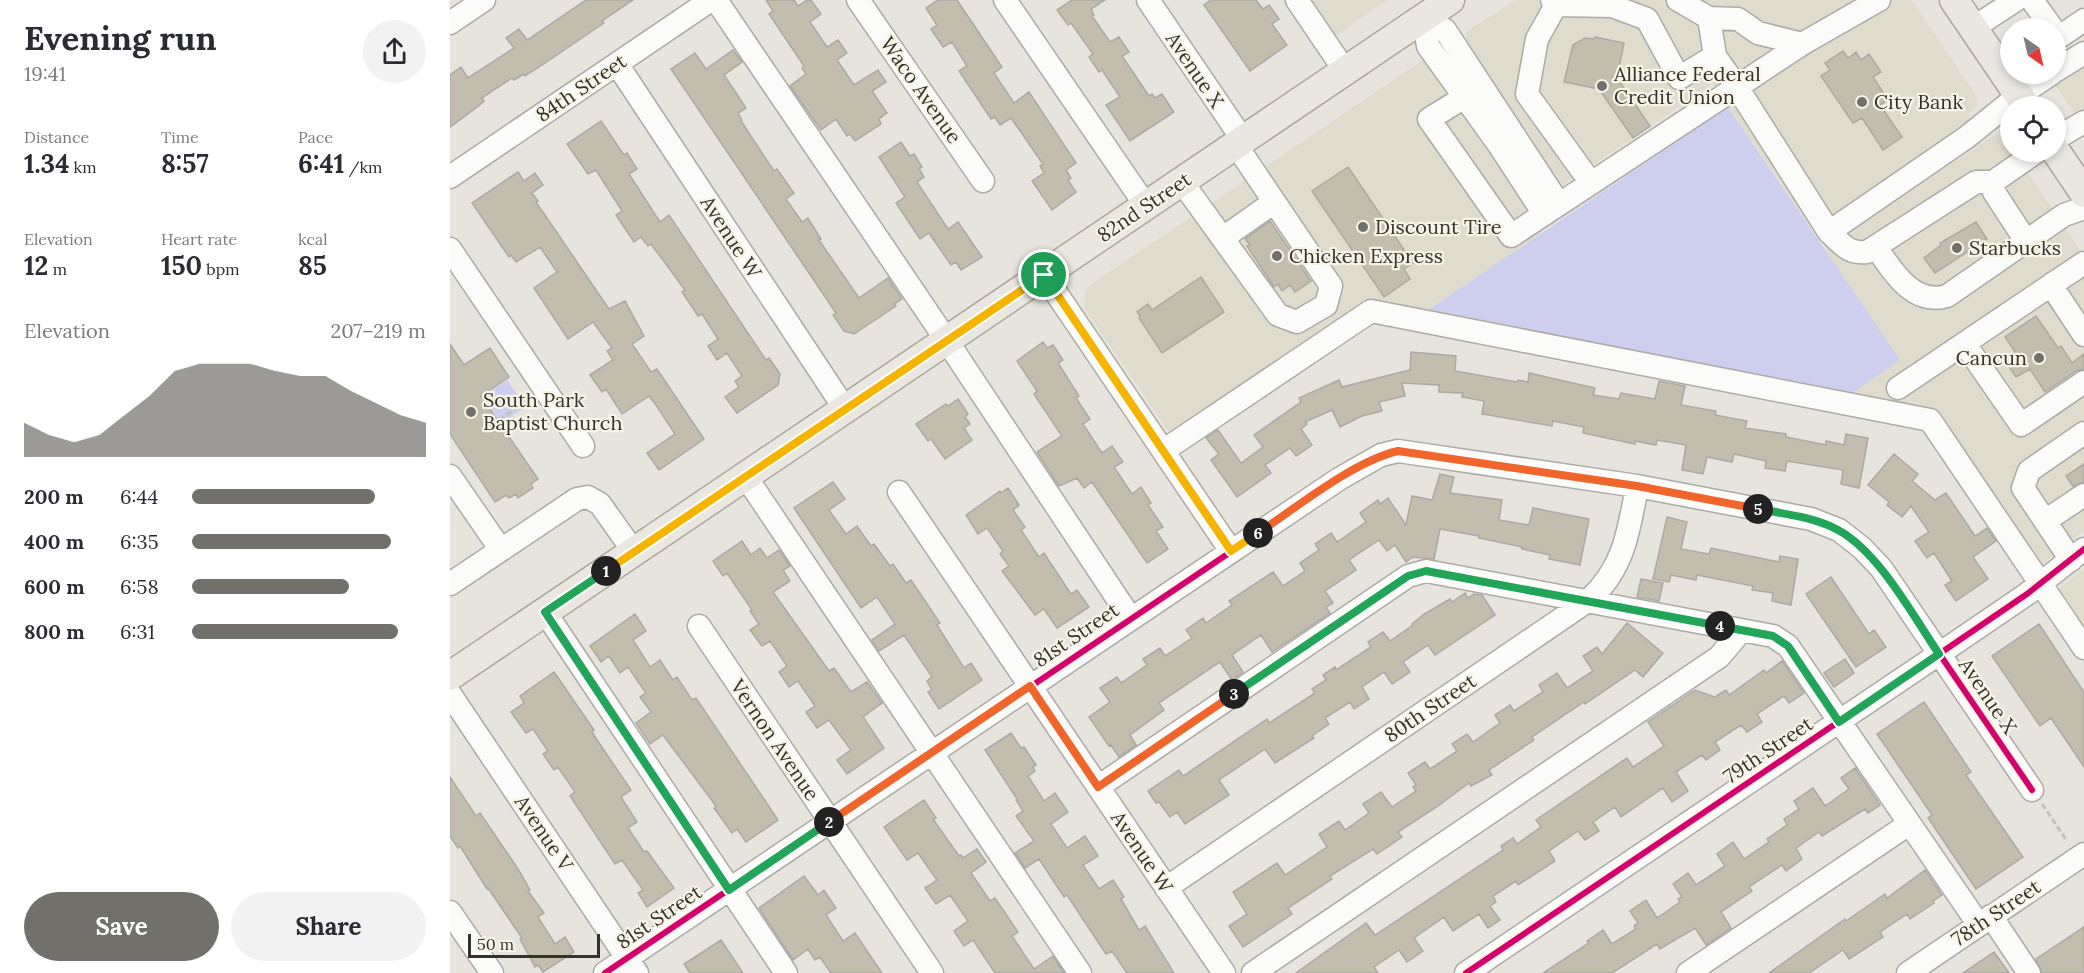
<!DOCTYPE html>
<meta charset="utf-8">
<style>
:root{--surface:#fff;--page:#f2f2f3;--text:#2b2b33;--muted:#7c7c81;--accent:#72706b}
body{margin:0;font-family:Lora,serif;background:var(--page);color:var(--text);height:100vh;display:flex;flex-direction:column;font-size:22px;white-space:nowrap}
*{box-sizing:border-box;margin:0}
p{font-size:20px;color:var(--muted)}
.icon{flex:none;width:33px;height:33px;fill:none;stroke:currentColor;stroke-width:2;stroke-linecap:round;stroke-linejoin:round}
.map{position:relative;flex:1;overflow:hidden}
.details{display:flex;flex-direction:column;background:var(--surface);width:450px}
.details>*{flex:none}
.needle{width:39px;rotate:146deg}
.fabs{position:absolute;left:1550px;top:18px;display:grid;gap:12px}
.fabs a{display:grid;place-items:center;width:66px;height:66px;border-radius:50%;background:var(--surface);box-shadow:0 3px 9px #0003;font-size:30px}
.scale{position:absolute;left:18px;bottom:15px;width:132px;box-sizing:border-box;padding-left:6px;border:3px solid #33322d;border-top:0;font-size:16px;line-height:21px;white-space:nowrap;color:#33322d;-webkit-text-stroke:4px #f8f4e6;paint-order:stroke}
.pin{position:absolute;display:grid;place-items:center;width:51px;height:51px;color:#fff;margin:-26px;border:3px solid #fff;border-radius:50%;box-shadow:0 2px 6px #0007}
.km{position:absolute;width:30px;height:30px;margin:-15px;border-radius:50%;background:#222;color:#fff;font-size:16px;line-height:30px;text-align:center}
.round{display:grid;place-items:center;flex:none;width:63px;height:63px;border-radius:32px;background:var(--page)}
.overview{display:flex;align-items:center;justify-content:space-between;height:102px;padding:0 24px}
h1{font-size:33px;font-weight:700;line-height:45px}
.metrics{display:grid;grid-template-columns:repeat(3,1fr);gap:9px;height:102px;padding:6px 24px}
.metrics div{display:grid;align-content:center}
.metrics b{font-size:26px;font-weight:700}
.metrics small{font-size:16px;font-weight:400}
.metrics p{font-size:16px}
.chart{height:168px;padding:12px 24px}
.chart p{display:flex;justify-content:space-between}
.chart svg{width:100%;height:108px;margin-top:6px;fill:var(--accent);opacity:.7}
.action{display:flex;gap:12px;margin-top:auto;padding:12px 24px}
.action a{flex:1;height:69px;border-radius:36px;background:var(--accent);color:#fff;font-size:24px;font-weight:700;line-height:69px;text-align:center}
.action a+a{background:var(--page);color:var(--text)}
ul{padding:0 24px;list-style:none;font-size:20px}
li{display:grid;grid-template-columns:96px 72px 1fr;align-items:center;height:45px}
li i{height:15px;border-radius:8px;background:var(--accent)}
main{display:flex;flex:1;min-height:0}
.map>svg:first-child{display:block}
.built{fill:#e0dccd}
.green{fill:#ceceee}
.building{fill:#c3bdad;stroke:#aca9a4;stroke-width:1.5}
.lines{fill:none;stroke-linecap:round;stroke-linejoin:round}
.minor-casing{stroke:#acaaa5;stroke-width:25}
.major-casing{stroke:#ada899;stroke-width:31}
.path{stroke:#c3c2c0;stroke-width:3;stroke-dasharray:6 3;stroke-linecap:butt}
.minor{stroke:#fbfbfa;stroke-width:22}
.major{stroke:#e9e7e0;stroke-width:28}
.cycleway-casing{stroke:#f8f4e6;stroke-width:10}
.cycleway{stroke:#d6006c;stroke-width:6}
.split-1-casing{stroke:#fff;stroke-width:12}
.split-2-casing{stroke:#fff;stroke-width:12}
.split-3-casing{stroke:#fff;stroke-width:12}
.split-4-casing{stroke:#fff;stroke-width:12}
.split-5-casing{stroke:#fff;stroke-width:12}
.split-6-casing{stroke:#fff;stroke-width:12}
.split-7-casing{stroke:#fff;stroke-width:12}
.split-1{stroke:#f5b400;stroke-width:8}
.split-2{stroke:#22a559;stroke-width:8}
.split-3{stroke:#f0652b;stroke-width:8}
.split-4{stroke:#22a559;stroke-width:8}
.split-5{stroke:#22a559;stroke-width:8}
.split-6{stroke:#f0652b;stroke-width:8}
.split-7{stroke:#f5b400;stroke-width:8}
.poi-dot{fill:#72706b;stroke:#f8f4e6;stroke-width:2}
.labels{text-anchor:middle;stroke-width:4.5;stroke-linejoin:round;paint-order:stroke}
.street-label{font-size:20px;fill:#33322d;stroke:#f8f4e6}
.poi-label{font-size:20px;fill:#33322d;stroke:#f8f4e6;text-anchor:start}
</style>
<main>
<section class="details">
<div class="overview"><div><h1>Evening run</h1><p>19:41</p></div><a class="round"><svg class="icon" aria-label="share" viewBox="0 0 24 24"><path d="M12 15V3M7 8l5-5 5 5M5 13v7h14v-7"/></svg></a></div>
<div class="metrics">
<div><p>Distance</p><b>1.34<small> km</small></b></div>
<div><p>Time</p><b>8:57</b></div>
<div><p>Pace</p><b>6:41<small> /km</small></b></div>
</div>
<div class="metrics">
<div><p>Elevation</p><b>12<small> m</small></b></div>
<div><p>Heart rate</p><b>150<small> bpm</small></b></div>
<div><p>kcal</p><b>85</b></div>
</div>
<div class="chart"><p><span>Elevation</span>207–219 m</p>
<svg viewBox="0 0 160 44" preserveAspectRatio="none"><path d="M0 44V30L10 35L20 38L30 35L40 27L50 19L60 9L70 6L80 6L90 6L100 9L110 11L120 11L130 17L140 22L150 27L160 30V44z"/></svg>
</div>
<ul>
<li><b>200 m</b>6:44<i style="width:78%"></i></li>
<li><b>400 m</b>6:35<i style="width:85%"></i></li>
<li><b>600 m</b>6:58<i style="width:67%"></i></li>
<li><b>800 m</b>6:31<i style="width:88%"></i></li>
</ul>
<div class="action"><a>Save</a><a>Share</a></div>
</section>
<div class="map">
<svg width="1634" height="973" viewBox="0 0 1634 973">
<rect width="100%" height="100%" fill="#e7e4dd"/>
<path class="built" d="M852,0H938L879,40Z
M1066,0H1462L1527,97L1526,107L1517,115L1525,127L1365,234L1262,82L1259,87L1109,188L1014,42L1017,31Z
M973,60H979L1078,208L1075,212L1090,234L972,314L916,303L721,435L635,309L634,303L636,290L640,285Z
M1634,63V128L1604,83Z
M1548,134L1554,137L1560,146V152H1564L1634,256V531L1588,568L1482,412L1398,396L1375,249L1543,136Z
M1634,569V636L1605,592Z"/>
<path class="green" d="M1278,107L1450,360L1398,396L972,314Z
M57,380L76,407L51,423L33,396Z"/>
<path class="building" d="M136,0H183L152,21L154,23L98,61L75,76L74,74L64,80L62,78L32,98L34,101L26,108L0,127V75L11,67L18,78L64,48L56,38L69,29L77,40Z
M316,0H344L348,6L357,0H361L371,14L360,22L377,47L388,40L397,53L387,60L404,85L428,70L436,82L422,91L437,113L429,119L431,124L405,141L400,134L397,136L386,119L371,130L340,86L356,74L352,68L354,66L319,14L323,11Z
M488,0H507L552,67L544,73L564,103L579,92L626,163L616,170L621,178L618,180L626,192L602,210L582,181L594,173L590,166L593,164L561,118L550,125L545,117L541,119L509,71L517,66L502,42L493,47L481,29L487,25L476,8Z
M622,0H655L641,9L644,15L642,16L660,42L669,37L679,52L672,56L699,96L702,94L705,98L712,94L724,112L680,141L656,105L670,97L652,70L649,72L639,57L643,54L621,23L618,25L607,10Z
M761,0H806L813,9L819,5L829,19L822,24L837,45L800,71L754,5Z
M1145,37L1174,43L1167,78L1200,126L1183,138L1149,89L1114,82L1123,45L1135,38L1144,39Z
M283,50L292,62L274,75L296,108L288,113L292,120L291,121L324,171L327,169L344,193L336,199L352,222L358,218L371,239L369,240L409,298L438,278L452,299L444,304L446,306L404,334L394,331L383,315L386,313L221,69L245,53L256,69Z
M1393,51L1398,58L1406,52L1411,60L1419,54L1431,72L1423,77L1438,100L1430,105L1452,137L1433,150L1412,118L1403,123L1371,76L1380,70L1375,63Z
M151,121L174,155L177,153L187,169L179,174L210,222L219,215L316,360L319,358L330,374L328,385L287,413L275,397L289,387L285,381L292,376L277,353L267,360L258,346L268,339L252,314L248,316L232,292L235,290L201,244L198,246L191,237L184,242L166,215L172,211L146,170L138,174L117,144Z
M451,142L460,156L464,154L472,167L469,169L474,177L467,182L498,229L508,222L532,257L511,270L506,262L501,265L479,233L470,239L446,203L455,197L429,157Z
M898,167L963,263L954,269L960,279L934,297L862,191Z
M68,172L74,181L85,173L93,185L82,193L88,201L86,202L159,309L175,301L194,336L182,344L201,372L207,369L254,439L209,470L197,453L225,434L206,405L199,396L172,414L156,389L152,392L140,375L163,360L157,351L162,348L143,322L118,339L84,288L107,272L90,247L66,262L61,255L59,257L22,203Z
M820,221L861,281L845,292L840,285L832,291L828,284L824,287L797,246L800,245L795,239Z
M1526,222L1537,239L1485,273L1474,258L1491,245L1490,243Z
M751,277L774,312L712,353L689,318L690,316L687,312L698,304L702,310Z
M1586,316L1608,348L1611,346L1622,363L1634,354V369L1626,371L1595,392L1580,369L1566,377L1555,361L1565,352L1555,337Z
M593,342L597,348L603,345L613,360L608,363L629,396L626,398L640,419L633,424L652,453L662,446L673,462L664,467L682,494L691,487L701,503L698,505L713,527L706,531L718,549L697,563L642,482L634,488L627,478L609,486L587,452L612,436L584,394L587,391L567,361Z
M0,344L14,365L40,348L59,377L31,396L88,479L81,484L83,488L68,498L66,494L59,498L56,495L45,502L0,434Z
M961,352L1006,356L1005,371L1067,382L1068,380L1078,382L1079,373L1145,388L1143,395L1169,399L1171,393L1205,399L1209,381L1235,386L1231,405L1266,411L1265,415L1297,421L1295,428L1336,434V437L1376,445V441L1394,445L1396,434L1418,438L1409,488L1391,484L1393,470L1337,461L1335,471L1315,468L1316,461L1284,454L1282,462L1257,457L1253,474L1232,470L1236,445L1207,440L1206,445L1185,441V444L1133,433L1134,427L1103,421L1102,426L1032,414L1034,401L1012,397L1013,393L989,392V385L952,383L955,396L929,402L932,411L912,416L890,427L882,410L855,422L857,424L851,429L862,445L846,456L840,448L815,465L821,473L787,497L761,460L769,454L756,438L768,430L791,463L813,447L804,435L851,402L849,398L889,380L892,387L960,370Z
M508,399L518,414L515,417L520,424L514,428L522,440L495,459L481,439L478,441L466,424L496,404L498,406Z
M1444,454L1468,474L1462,481L1485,500L1496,493L1525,536L1537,528L1546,541L1523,557L1538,579L1506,601L1495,585L1502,581L1484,553L1477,558L1465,541L1479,532L1461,506L1452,517L1437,505L1439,502L1418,485Z
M1634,464V482L1623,486L1616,476Z
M990,474L1004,477L1000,493L1052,500L1049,520L1079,525L1083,508L1139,519L1130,565L1099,559L1100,555L1072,549V547L1029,538V536L990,529L984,559L963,557L956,562L945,545L937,551L929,540L899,560L906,570L875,591L883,603L876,607L880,613L822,652L811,635L782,655L793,672L782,680L770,662L709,703L714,710L680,735L686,745L669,757L661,745L659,746L639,717L660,702L650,688L667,677L671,683L697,665L693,659L710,648L715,656L742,638L736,630L753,618L756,623L782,605L779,601L823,572L833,586L855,571L850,563L869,550L865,544L881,533L887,542L916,522L910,513L928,500L930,504L938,498L956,525L962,496L982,500Z
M383,482L395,499L379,510L396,534L407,526L421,546L424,544L440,566L443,564L456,583L461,580L490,623L487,625L514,668L521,663L532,680L489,709L478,692L482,690L477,681L482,677L454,635L429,651L422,640L445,624L427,597L411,608L344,508Z
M558,488L569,505L563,510L575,527L571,530L589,557L594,553L621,594L627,590L639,607L607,628L594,609L585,615L552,571L559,566L550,554L553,551L537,528L528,534L516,515L550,491L551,493Z
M1217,517L1237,522L1231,549L1259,554L1261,548L1329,562L1330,556L1348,559L1341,605L1322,601L1323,593L1302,590L1303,586L1247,575L1246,580L1221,575L1219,582L1203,579Z
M292,541L301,555L310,548L317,558L329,550L340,566L333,570L340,581L323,592L379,671L384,668L401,692L417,682L432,703L413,717L434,748L397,774L387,760L401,750L379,720L367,728L356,712L365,706L348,681L339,687L329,672L337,666L320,641L312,646L300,630L309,624L300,611L302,610L277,573L273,576L263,561Z
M1381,577L1419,634L1424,630L1436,647L1406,667L1356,594Z
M1191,579L1213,583L1209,601L1187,597Z
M1015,593L1018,598L1024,594L1032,595L1045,615L985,655L978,645L953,662L960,672L942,684L934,672L912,687L919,699L904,709L900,702L875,718L879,724L862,736L864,738L825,763L815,749L769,780L779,795L735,824L727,812L720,817L709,802L706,803L698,791L729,770L733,776L817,719L819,723L865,693L862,689L876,680L873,675L885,667L886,670L921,647L918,642L933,632L940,641L963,625L962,624L974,614L1000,599L1002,602Z
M185,614L196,631L183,640L200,667L210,660L223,680L227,677L242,700L246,698L328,820L296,842L287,829L282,833L264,808L266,806L213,735L200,744L186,723L201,712L190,697L196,693L178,667L170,673L159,656L151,662L140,646Z
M1177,623L1213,653L1193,677L1185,670L1135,704L1134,702L1082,737L1084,740L1039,770L1042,775L1021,786L1019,783L988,806L948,832L952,837L927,854L923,849L880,876L882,879L838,908L842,914L793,947L779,926L797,914L783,892L827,863L835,875L877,847L869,834L889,821L895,830L919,813L913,804L931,792L942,807L966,791L963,787L966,785L958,773L975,762L980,769L1007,751L1002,744L1017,734L1023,742L1050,723L1045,715L1060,705L1064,711L1093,692L1089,685L1107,673L1117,688L1143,671L1133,656L1147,647L1152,654Z
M1589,624L1634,692V767L1601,718L1590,726L1542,656Z
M1395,659L1404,673L1384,687L1374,673Z
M1332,661L1354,693L1339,703L1334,696L1307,714L1312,722L1297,732L1291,725L1265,742L1270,750L1256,760L1252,755L1226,772L1238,791L1222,802L1213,788L1171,817L1165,807L1143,822L1149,831L1135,840L1128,831L1099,851L1105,861L1068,885L1066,881L1043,896L1046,902L1040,906L1050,920L1038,928L1029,914L1003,931L994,917L964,938L973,951L957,962L949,950L924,967L928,973H846L916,923L925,935L1053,850L1051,846L1063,838L1067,844L1091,827L1086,820L1177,758L1183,767L1214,746L1198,722L1245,690L1265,697L1276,690L1279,695L1314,670L1316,673Z
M104,672L144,730L142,731L145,737L181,790L171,797L187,822L178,828L194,852L197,851L224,888L197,907L188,893L193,890L172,860L165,864L120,796L125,792L108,767L104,770L93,754L98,751L83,729L76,733L61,712L74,703L70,696Z
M1474,702L1521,772L1516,775L1573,857L1526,889L1478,818L1482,815L1427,734Z
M561,733L571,748L574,747L586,765L583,767L585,771L578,776L594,801L605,793L618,812L601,824L617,848L635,836L648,856L633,865L649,889L663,880L674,897L671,899L689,930L695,926L724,973H677L662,951L656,954L617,895L614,897L589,859L575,868L565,853L584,841L566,816L573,811L566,800L567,799L535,750Z
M1405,768L1430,805L1418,813L1415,809L1372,836L1369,832L1346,848L1352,859L1336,871L1332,865L1299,887L1302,891L1271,912L1281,928L1256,945L1245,928L1210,949L1207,944L1162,973H1093L1139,943L1137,941L1153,930L1162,944L1186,929L1184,926L1188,923L1180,911L1196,900L1207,918L1230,902L1228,899L1232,897L1223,884L1238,873L1246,885L1275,866L1267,854L1283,842L1294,859L1319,842L1317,839L1337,825L1334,819L1349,809L1344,801L1363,788L1375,806L1399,789L1391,778Z
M0,777L26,816L30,813L68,869L80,890L78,891L94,913L88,917L105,944L115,937L124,952L93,972L88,965L85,967L70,939L72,938L38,888L37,889L10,846L8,848L0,836Z
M474,800L486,818L483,819L509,856L511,855L513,858L527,849L536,862L521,873L540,901L545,898L568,932L562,936L584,969L603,956L614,973H545L523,940L514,946L504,931L518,921L500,895L486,904L475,888L487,880L468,853L457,860L434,827Z
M1475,870L1492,895L1483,901L1484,903L1460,919L1457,914L1430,932L1433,937L1399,959L1393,950L1359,973H1319L1395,919L1396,921L1435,894L1437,898Z
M354,876L368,895L374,890L386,908L376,915L393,941L405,933L432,973H381L370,957L365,960L358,949L343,960L309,908Z
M1634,927V973H1592L1586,959Z
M271,940L293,973H240L234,964Z
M1544,952L1559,973H1513Z"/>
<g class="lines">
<g class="minor-casing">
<path id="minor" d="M266,0L497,341L681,619
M408,0L533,181
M555,0L696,206
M698,0L793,140
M847,0L895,71
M1102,0L1106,5L1162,6L1197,19L1229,78L1265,56L1259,18
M1228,0L1259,18L1288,19L1308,33L1352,44L1429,0
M1582,0L1602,28
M1106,5L1087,39L1077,94L1141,183
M0,23L34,0
M1523,28L1566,0
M1605,40L1634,20
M1352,44L1287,87L1379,232L1517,137L1569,95L1601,74
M167,64L395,409
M1605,71L1634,53
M1031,87L979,119L1061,236L1287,87L1265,56
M1605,139L1634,122
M0,177L261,0
M732,182L828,315L847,322L876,305L881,286L786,145
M1543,182L1544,192L1576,241
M1094,214L1049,145L978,46L973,18L995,30L1109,204
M1379,232C1392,244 1398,254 1417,252L1526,182H1543L1586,152
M773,238L824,202
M1426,247C1442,271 1463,306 1497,296L1614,215L1634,208
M0,249L133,446
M1634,263L1601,285L1634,335
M594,275L781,551
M1515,344L1571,425L1634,382
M1448,388L1601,285
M713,451L921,311L1480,420L1634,648
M0,476L51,550
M296,477L630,973
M449,492L774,973
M1595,521L1634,495
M1621,560L1573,488L1579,471L1634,433
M0,584L127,499L138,497L150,504L184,552
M95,612L336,973
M249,626L482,973
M0,694L187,973
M648,787L958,576L976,571L1323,636L1338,646L1529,925
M716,888L1139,600C1174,568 1179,531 1187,486
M0,912L42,973
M1541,916L1579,973
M155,973L889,479L931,455L948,451L1187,486L1361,519L1389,530L1412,548L1431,568L1582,790
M803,973L1269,657L1292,630
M1016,973L1489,654L1577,594L1634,549
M1238,973L1459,824
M1458,973L1634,854"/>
</g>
<g class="major-casing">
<path id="major" d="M1504,0L1576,106
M1605,150L1634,193
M0,676L1000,0"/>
</g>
<path class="path" d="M49,420L80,399
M1592,804L1617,841"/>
<use href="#minor" class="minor"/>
<use href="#major" class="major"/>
<g class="cycleway-casing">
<path id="cycleway" d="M155,973L889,479L931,455L948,451L1187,486L1361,519L1389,530L1412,548L1431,568L1582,790
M1016,973L1489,654L1577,594L1634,549"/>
</g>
<use href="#cycleway" class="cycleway"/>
</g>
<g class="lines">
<g class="split-1-casing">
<path id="split-1" d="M156,571L594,275"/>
</g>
<g class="split-2-casing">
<path id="split-2" d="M156,571L95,612L279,890L379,822"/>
</g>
<g class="split-3-casing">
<path id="split-3" d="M379,822L580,686L648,787L784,694"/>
</g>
<g class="split-4-casing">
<path id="split-4" d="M784,694L958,576L976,571L1270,626"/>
</g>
<g class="split-5-casing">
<path id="split-5" d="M1270,626L1323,636L1338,646L1389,722L1489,654C1463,616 1429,552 1388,530C1364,517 1335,514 1308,509"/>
</g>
<g class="split-6-casing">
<path id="split-6" d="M808,533C847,507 904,461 948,451L1187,486L1308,509"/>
</g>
<g class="split-7-casing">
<path id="split-7" d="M594,275L781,551L808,533"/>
</g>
<use href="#split-1" class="split-1"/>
<use href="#split-2" class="split-2"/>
<use href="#split-3" class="split-3"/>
<use href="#split-4" class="split-4"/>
<use href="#split-5" class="split-5"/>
<use href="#split-6" class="split-6"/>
<use href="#split-7" class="split-7"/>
</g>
<g class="poi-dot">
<circle cx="1152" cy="86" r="6"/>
<circle cx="1412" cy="102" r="6"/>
<circle cx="913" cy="227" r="6"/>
<circle cx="1507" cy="248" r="6"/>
<circle cx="827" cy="256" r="6"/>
<circle cx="1589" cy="358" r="6"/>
<circle cx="21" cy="412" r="6"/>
</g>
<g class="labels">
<g class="street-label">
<text transform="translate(745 70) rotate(56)" y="7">Avenue X</text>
<text transform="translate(131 88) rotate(-34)" y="7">84th Street</text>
<text transform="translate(471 90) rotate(55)" y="7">Waco Avenue</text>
<text transform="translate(694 207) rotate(-34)" y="7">82nd Street</text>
<text transform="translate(281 237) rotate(57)" y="7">Avenue W</text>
<text transform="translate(626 635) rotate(-34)" y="7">81st Street</text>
<text transform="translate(1538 696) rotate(56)" y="7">Avenue X</text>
<text transform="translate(980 708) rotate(-34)" y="7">80th Street</text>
<text transform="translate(325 740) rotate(56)" y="7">Vernon Avenue</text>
<text transform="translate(1318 750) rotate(-34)" y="7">79th Street</text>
<text transform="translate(94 833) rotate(56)" y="7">Avenue V</text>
<text transform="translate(692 852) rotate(56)" y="7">Avenue W</text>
<text transform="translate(1546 913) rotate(-34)" y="7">78th Street</text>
<text transform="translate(209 917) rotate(-34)" y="7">81st Street</text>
</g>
<g class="poi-label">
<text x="1164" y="81">Alliance Federal<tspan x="1164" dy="23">Credit Union</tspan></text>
<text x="1424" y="109">City Bank</text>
<text x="925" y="234">Discount Tire</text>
<text x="1519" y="255">Starbucks</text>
<text x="839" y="263">Chicken Express</text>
<text x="1577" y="365" text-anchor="end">Cancun</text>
<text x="33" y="407">South Park<tspan x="33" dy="23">Baptist Church</tspan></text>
</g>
</g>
</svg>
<div class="fabs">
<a><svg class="needle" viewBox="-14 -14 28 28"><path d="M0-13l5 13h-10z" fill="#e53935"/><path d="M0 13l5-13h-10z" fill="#7c7c81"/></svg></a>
<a><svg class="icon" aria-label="locate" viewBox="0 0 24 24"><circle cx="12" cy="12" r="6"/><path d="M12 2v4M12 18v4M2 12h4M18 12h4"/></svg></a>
</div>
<div class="scale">50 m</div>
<div class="pin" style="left:594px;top:275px;background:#1e9e55"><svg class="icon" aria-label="arrive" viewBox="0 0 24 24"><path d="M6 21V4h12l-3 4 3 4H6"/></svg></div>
<b class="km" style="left:156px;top:571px">1</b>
<b class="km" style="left:379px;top:822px">2</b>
<b class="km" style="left:784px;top:694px">3</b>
<b class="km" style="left:1270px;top:626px">4</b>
<b class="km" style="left:1308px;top:509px">5</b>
<b class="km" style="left:808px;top:533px">6</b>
</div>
</main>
